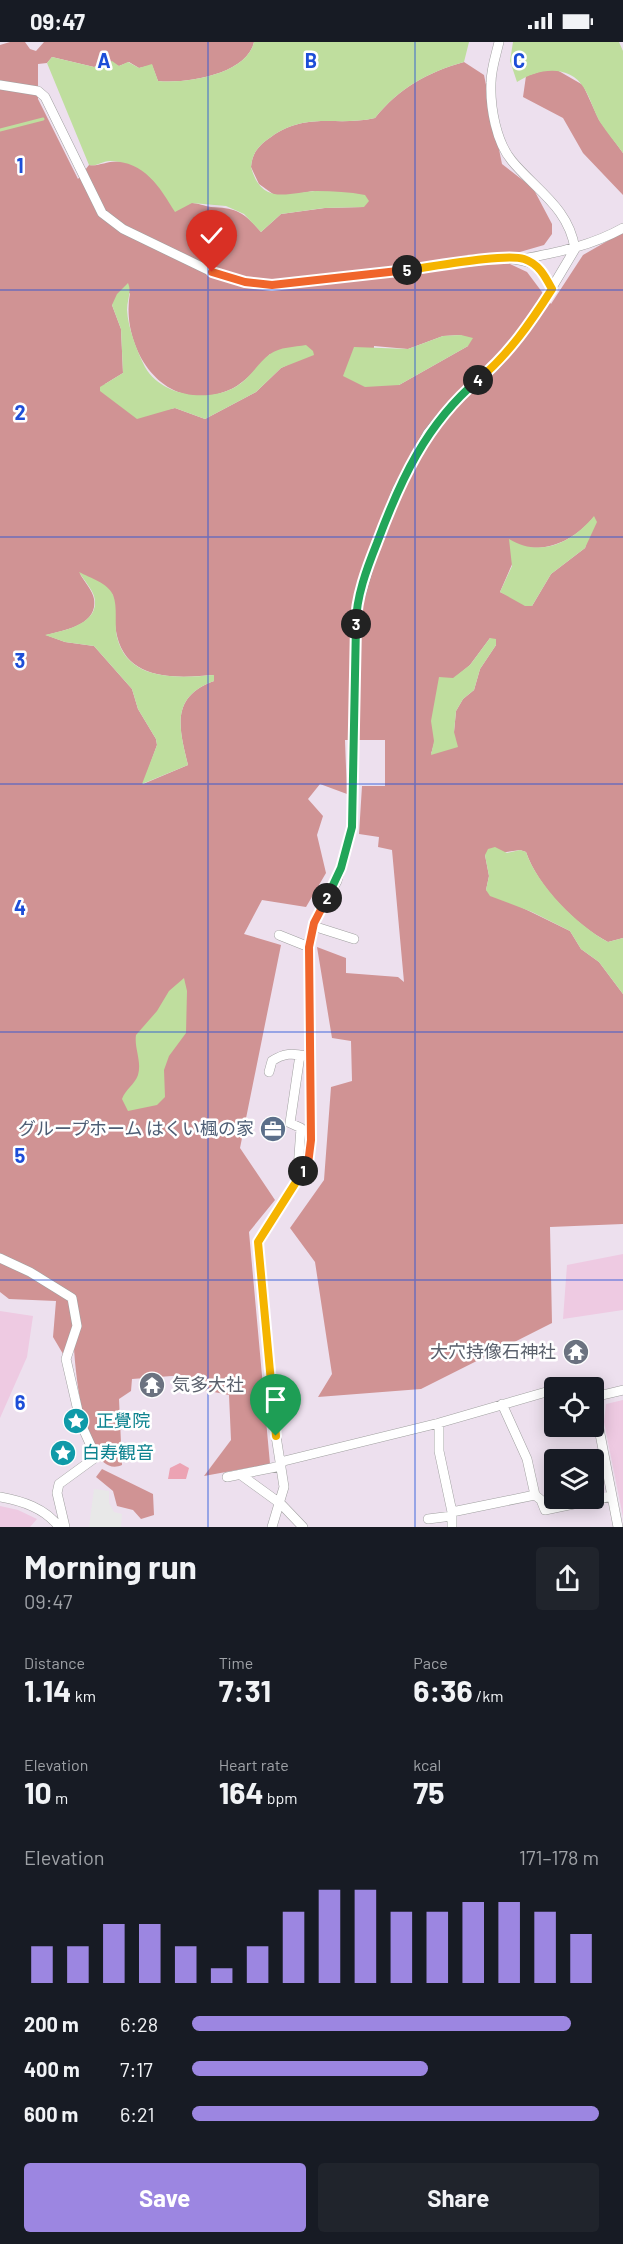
<!DOCTYPE html>
<meta charset="utf-8">
<style>
:root{--surface:#171b24;--page:#20242c;--text:#f1f3f6;--muted:#9ea1a6;--accent:#9c86e1}
body{margin:0;font-family:Barlow,"Noto Sans JP",sans-serif;background:var(--page);color:var(--text);height:100vh;display:flex;flex-direction:column;font-size:22px;white-space:nowrap}
*{box-sizing:border-box;margin:0}
p{font-size:20px;color:var(--muted)}
.icon{flex:none;width:33px;height:33px;fill:none;stroke:currentColor;stroke-width:2;stroke-linecap:round;stroke-linejoin:round}
.map{position:relative;height:1485px;overflow:hidden}
.drawer{display:flex;flex-direction:column;background:var(--surface);flex:1}
.drawer>*{flex:none}
.buttons{position:absolute;left:544px;top:1335px;display:grid;gap:12px}
.buttons a{display:grid;place-items:center;width:60px;height:60px;border-radius:6px;background:var(--surface);box-shadow:0 3px 15px #0003;font-size:30px}
.pin{position:absolute;display:grid;place-items:center;width:51px;height:51px;color:#fff;margin:-62px -26px;border-radius:50% 50% 50% 0;rotate:-45deg;box-shadow:0 0 6px #0007}
.pin .icon{rotate:45deg}
.km{position:absolute;width:30px;height:30px;margin:-15px;border-radius:50%;background:#222;color:#fff;font-size:16px;line-height:30px;text-align:center}
.round{display:grid;place-items:center;flex:none;width:63px;height:63px;border-radius:6px;background:var(--page)}
.overview{display:flex;align-items:center;justify-content:space-between;height:102px;padding:0 24px}
h1{font-size:33px;font-weight:700;line-height:45px}
.stats{display:grid;grid-template-columns:repeat(3,1fr);gap:9px;height:102px;padding:6px 24px}
.stats div{display:grid;align-content:center}
.stats b{font-size:30px;font-weight:700}
.stats small{font-size:16px;font-weight:400}
.stats p{font-size:16px}
.chart{height:168px;padding:12px 24px}
.chart p{display:flex;justify-content:space-between}
.chart svg{width:100%;height:108px;margin-top:6px;stroke:var(--accent);stroke-width:6}
.action{display:flex;gap:12px;margin-top:auto;padding:12px 24px}
.action a{flex:1;height:69px;border-radius:6px;background:var(--accent);color:#fff;font-size:24px;font-weight:700;line-height:69px;text-align:center}
.action a+a{background:var(--page);color:var(--text)}
ul{padding:0 24px;list-style:none;font-size:20px}
li{display:grid;grid-template-columns:96px 72px 1fr;align-items:center;height:45px}
li i{height:15px;border-radius:8px;background:var(--accent)}
.status{display:flex;justify-content:space-between;align-items:center;height:42px;padding:0 30px;background:var(--surface);direction:ltr}
.status svg{height:16px;fill:currentColor}
.map>svg:first-child{display:block}
.farmland{fill:#eecae2}
.grass{fill:#eca3b3}
.forest{fill:#d09394;fill-rule:evenodd}
.parking{fill:#e8e8e8}
.water{fill:#bfde9e}
.lines{fill:none;stroke-linecap:round;stroke-linejoin:round}
.stream{stroke:#bfde9e;stroke-width:3}
.minor-casing{stroke:#a0a0a0;stroke-width:10}
.minor{stroke:#fff;stroke-width:9}
.split-1-casing{stroke:#fff;stroke-width:12}
.split-2-casing{stroke:#fff;stroke-width:12}
.split-3-casing{stroke:#fff;stroke-width:12}
.split-4-casing{stroke:#fff;stroke-width:12}
.split-5-casing{stroke:#fff;stroke-width:12}
.split-6-casing{stroke:#fff;stroke-width:12}
.split-1{stroke:#f5b400;stroke-width:8}
.split-2{stroke:#f0652b;stroke-width:8}
.split-3{stroke:#22a559;stroke-width:8}
.split-4{stroke:#22a559;stroke-width:8}
.split-5{stroke:#f5b400;stroke-width:8}
.split-6{stroke:#f0652b;stroke-width:8}
.grid{fill:none;stroke:#1d4ed8;stroke-width:1.5;stroke-opacity:0.55}
.labels{text-anchor:middle;stroke-width:5;stroke-linejoin:round;paint-order:stroke}
.service-label{font-size:18px;fill:#4e5e75;stroke:#fff;text-anchor:end}
.worship-label{font-size:18px;fill:#5b616d;stroke:#fff;text-anchor:end}
.culture-label{font-size:18px;fill:#0d838f;stroke:#fff;text-anchor:start}
.grid-label{font-size:20px;text-anchor:middle;font-weight:bold;fill:#1d4ed8;stroke:#fff;stroke-width:5;stroke-linejoin:round;paint-order:stroke}
</style>
<div class="status"><b>09:47</b><svg viewBox="0 0 49 12"><path d="M0 12V9h3v3zM5 12V6h3v6zM10 12V3h3v9zM15 12V0h3v12zM26 1h20v11H26zM47 4h2v5h-2z"/></svg></div>
<div class="map">
<svg width="623" height="1485" viewBox="0 0 623 1485">
<rect width="100%" height="100%" fill="#ede0ee"/>
<path class="farmland" d="M623,1212V1268L563,1277L567,1223Z
M0,1269L33,1274L27,1315L0,1376Z
M623,1358V1475L604,1380L606,1362Z
M0,1464L18,1468L37,1477L30,1485H0Z"/>
<path class="grass" d="M180,1421L189,1426L186,1437H168L170,1426Z"/>
<path class="forest" d="M10,0H25L30,7L36,9L44,0H254C247,32 187,42 158,39L152,23L139,26L129,20L119,24L108,20L94,25L52,15L47,21L38,22V57L78,137L89,123C101,125 109,116 129,121C153,128 160,155 184,162C189,164 187,161 192,161C198,161 204,164 211,165C236,166 244,170 261,190L281,172L325,166L364,165L313,149L282,155L273,152L259,142L251,125C252,111 259,103 271,95C308,69 336,85 375,76C399,46 428,30 464,20L484,33L502,122L533,146L552,182V192L544,203L513,212L510,222L527,230L551,262L583,213L623,190V896L608,900C576,883 538,845 526,810L520,808L485,813L489,834L486,848L570,889L581,907L599,920L623,952V1182L550,1185L552,1281L421,1347L318,1355L332,1332L315,1220L290,1186L324,1138L331,1045L352,1039L351,999L332,996L317,905L346,916V931L398,935L404,940L392,808L378,805L379,795L359,792L362,744H385V698H345L347,752L320,742L308,757L323,774L317,793L326,831L306,865L262,858L244,892L281,903L240,1106L275,1158L249,1190L270,1422L204,1434L231,1398L229,1353L194,1346L185,1333L132,1337L131,1349L119,1357L122,1423C85,1440 75,1326 74,1306L66,1317L53,1295L56,1259L9,1257L0,1250V3ZM130,251C120,305 162,372 224,350C243,344 256,327 270,312L304,315L281,326L256,350L205,377L175,366L146,372L105,342L123,331L121,287L112,263ZM461,293L468,304L399,343H372L374,304L408,307L443,294ZM594,475L585,506L551,532L532,564L500,550L520,504C549,511 575,497 594,475ZM80,532L113,553C114,566 114,581 117,594C128,640 178,636 214,633V639C170,655 179,686 188,723L143,742L157,703L156,697L138,667L132,647L94,604L65,600L46,593C65,588 98,583 94,557C93,549 84,539 80,532ZM490,596L496,603L480,627L474,648L463,657L456,669L454,690L431,712L453,637L470,623Z
M545,28H557L583,43L599,78L623,111V153L583,111L563,76L523,55L526,34Z
M102,1427L153,1452L154,1473L141,1477L133,1468L117,1464L113,1449L96,1435Z"/>
<path class="parking" d="M94,1447L109,1449V1461L114,1470L122,1472L121,1485H89Z"/>
<path class="water" d="M254,0H469L464,20C428,30 399,46 375,76C336,85 308,69 271,95C259,103 252,111 251,125C262,165 289,150 317,149C334,149 349,150 365,153L369,159L364,165L324,166L281,172L261,190L244,172L226,164L192,161L175,170C159,144 145,120 111,119C103,118 97,125 89,123L47,21L52,15L94,25L112,19L119,24L128,20L139,26L152,22L158,39C187,42 247,32 254,0Z
M513,0H619L623,9V111C616,101 607,91 600,80C594,70 591,57 584,46C569,21 537,27 517,40L510,19Z
M128,241C132,250 127,258 127,268C128,286 137,309 145,325C162,355 210,361 237,344C250,336 258,321 270,312C280,305 294,305 306,303L313,309L314,313L281,326L256,350L205,377L175,366L137,377L100,349V345L123,331L121,287L112,263L117,252Z
M461,293L473,296L468,304L399,343L365,345L343,334L354,305L408,307L443,294Z
M594,474L597,480L585,506L551,532L532,564H525L500,550L512,524L509,497C540,516 572,501 594,474Z
M79,530C90,536 108,541 113,553C118,565 114,582 117,595C128,640 178,636 214,633V639C170,655 179,686 188,723L142,742L157,703L156,697L138,667L132,647L94,604L65,600L45,593C62,589 102,582 94,554C92,547 83,537 79,530Z
M490,596L496,597V603L480,627L474,648L463,657L456,669L454,690L458,705L431,713L434,699L431,679L439,635L453,636L470,623Z
M495,805L507,811L520,808L526,810C537,843 578,884 608,900L623,896V952L599,920L581,907L570,889L532,870L490,854L486,848L489,834L485,813L488,807Z
M184,936L187,949L186,991L169,1014L164,1028L165,1055L157,1063L128,1069L122,1057C125,1048 135,1042 138,1033C142,1019 134,1006 136,993L157,969L169,949Z"/>
<g class="lines">
<path class="stream" d="M0,88L43,77"/>
<g class="minor-casing">
<path id="minor" d="M0,43L38,49L45,55L102,171L123,187L212,230L245,240L272,243L503,216C531,218 539,221 552,247
M523,217C558,210 591,204 623,186
M313,884L354,897
M279,893L309,905
M269,1030L272,1019C284,1011 292,1011 306,1014
M294,1134L298,1127L301,1086L290,1081L300,1013
M0,1216L30,1230L72,1256L77,1284L66,1317L81,1382L96,1415L59,1442L57,1451L65,1485
M594,1355L623,1348
M594,1361L618,1485
M502,1362L527,1417L535,1453
M439,1381V1409L452,1470V1485
M280,1420L439,1381L560,1346
M241,1433L281,1462L303,1485
M227,1435L281,1424
M0,1455C22,1459 45,1466 59,1485
M452,1470L535,1453L541,1458L545,1468L612,1454
M428,1477L452,1474
M272,1485L284,1445L276,1394L258,1201L307,1122L311,1099L309,905L314,881L337,839L352,785L356,569L372,514L397,448L428,391L451,363L495,324L532,279L575,207C569,166 536,148 512,119C496,100 490,65 491,41C491,27 496,13 499,0"/>
</g>
<use href="#minor" class="minor"/>
</g>
<g class="lines">
<g class="split-1-casing">
<path id="split-1" d="M276,1394L258,1200L303,1129"/>
</g>
<g class="split-2-casing">
<path id="split-2" d="M303,1129L308,1122L311,1098L309,905L314,881L327,856"/>
</g>
<g class="split-3-casing">
<path id="split-3" d="M327,856L341,826L352,785L356,582"/>
</g>
<g class="split-4-casing">
<path id="split-4" d="M356,582C356,555 367,526 377,501C400,439 426,382 478,338"/>
</g>
<g class="split-5-casing">
<path id="split-5" d="M407,228C431,225 505,211 524,217C539,222 545,234 552,247C531,280 509,312 478,338"/>
</g>
<g class="split-6-casing">
<path id="split-6" d="M212,230L245,240L272,243L407,228"/>
</g>
<use href="#split-1" class="split-1"/>
<use href="#split-2" class="split-2"/>
<use href="#split-3" class="split-3"/>
<use href="#split-4" class="split-4"/>
<use href="#split-5" class="split-5"/>
<use href="#split-6" class="split-6"/>
</g>
<path class="grid" d="M208,0V1485M415,0V1485M0,248H623M0,495H623M0,742H623M0,990H623M0,1238H623"/>
<defs>
<g id="office-disc" transform="scale(1.35)"><circle r="9.5" fill="#5c6f8a" stroke="#fff"/><path d="M-6-3h4V-5.5h4V-3h4V5H-6ZM-1-4.5V-3h2v-1.5ZM-6 0V1H6V0Z" fill="#fff"/></g>
<g id="temple-disc" transform="scale(1.35)"><circle r="9.5" fill="#6b7280" stroke="#fff"/><path d="M0-6L5-2H3V0L6.5 2.5H4V6H1.5V3h-3V6H-4V2.5H-6.5L-3 0V-2H-5Z" fill="#fff"/></g>
<g id="sight-disc" transform="scale(1.35)"><circle r="9.5" fill="#0f9aa8" stroke="#fff"/><path d="M0-6L1.8-2.2L6-1.7L2.9 1.2L3.7 5.4L0 3.3L-3.7 5.4L-2.9 1.2L-6-1.7L-1.8-2.2Z" fill="#fff"/></g>
</defs>
<g fill-rule="evenodd">
<use href="#office-disc" x="273" y="1087"/>
<use href="#temple-disc" x="576" y="1310"/>
<use href="#temple-disc" x="152" y="1343"/>
<use href="#sight-disc" x="76" y="1379"/>
<use href="#sight-disc" x="63" y="1411"/>
</g>
<g class="labels">
<g class="service-label">
<text x="254" y="1093">グループホーム はくい楓の家</text>
</g>
<g class="worship-label">
<text x="556" y="1316">大穴持像石神社</text>
<text x="172" y="1349" text-anchor="start">気多大社</text>
</g>
<g class="culture-label">
<text x="96" y="1385">正覺院</text>
<text x="82" y="1417">白寿観音</text>
</g>
</g>
<g class="grid-label">
<text x="104" y="26">A</text>
<text x="311" y="26">B</text>
<text x="519" y="26">C</text>
<text x="20" y="131">1</text>
<text x="20" y="378">2</text>
<text x="20" y="626">3</text>
<text x="20" y="873">4</text>
<text x="20" y="1121">5</text>
<text x="20" y="1368">6</text>
</g>
</svg>
<div class="buttons">
<a><svg class="icon" aria-label="locate" viewBox="0 0 24 24"><circle cx="12" cy="12" r="6"/><path d="M12 2v4M12 18v4M2 12h4M18 12h4"/></svg></a>
<a><svg class="icon" aria-label="layers" viewBox="0 0 24 24"><path d="M12 4l9 5-9 5-9-5zM3 14l9 5 9-5"/></svg></a>
</div>
<div class="pin" style="left:276px;top:1394px;background:#1e9e55"><svg class="icon" aria-label="arrive" viewBox="0 0 24 24"><path d="M6 21V4h12l-3 4 3 4H6"/></svg></div>
<div class="pin" style="left:212px;top:230px;background:#d93025"><svg class="icon" aria-label="check" viewBox="0 0 24 24"><path d="M5 12l5 5 9-10"/></svg></div>
<b class="km" style="left:303px;top:1129px">1</b>
<b class="km" style="left:327px;top:856px">2</b>
<b class="km" style="left:356px;top:582px">3</b>
<b class="km" style="left:478px;top:338px">4</b>
<b class="km" style="left:407px;top:228px">5</b>
</div>
<section class="drawer">
<div class="overview"><div><h1>Morning run</h1><p>09:47</p></div><a class="round"><svg class="icon" aria-label="share" viewBox="0 0 24 24"><path d="M12 15V3M7 8l5-5 5 5M5 13v7h14v-7"/></svg></a></div>
<div class="stats">
<div><p>Distance</p><b>1.14<small> km</small></b></div>
<div><p>Time</p><b>7:31</b></div>
<div><p>Pace</p><b>6:36<small> /km</small></b></div>
</div>
<div class="stats">
<div><p>Elevation</p><b>10<small> m</small></b></div>
<div><p>Heart rate</p><b>164<small> bpm</small></b></div>
<div><p>kcal</p><b>75</b></div>
</div>
<div class="chart"><p><span>Elevation</span>171–178 m</p>
<svg viewBox="0 0 160 44" preserveAspectRatio="none"><path d="M5 44V29M15 44V29M25 44V20M35 44V20M45 44V29M55 44V38M65 44V29M75 44V15M85 44V6M95 44V6M105 44V15M115 44V15M125 44V11M135 44V11M145 44V15M155 44V24"/></svg>
</div>
<ul>
<li><b>200 m</b>6:28<i style="width:93%"></i></li>
<li><b>400 m</b>7:17<i style="width:58%"></i></li>
<li><b>600 m</b>6:21<i style="width:100%"></i></li>
</ul>
<div class="action"><a>Save</a><a>Share</a></div>
</section>
